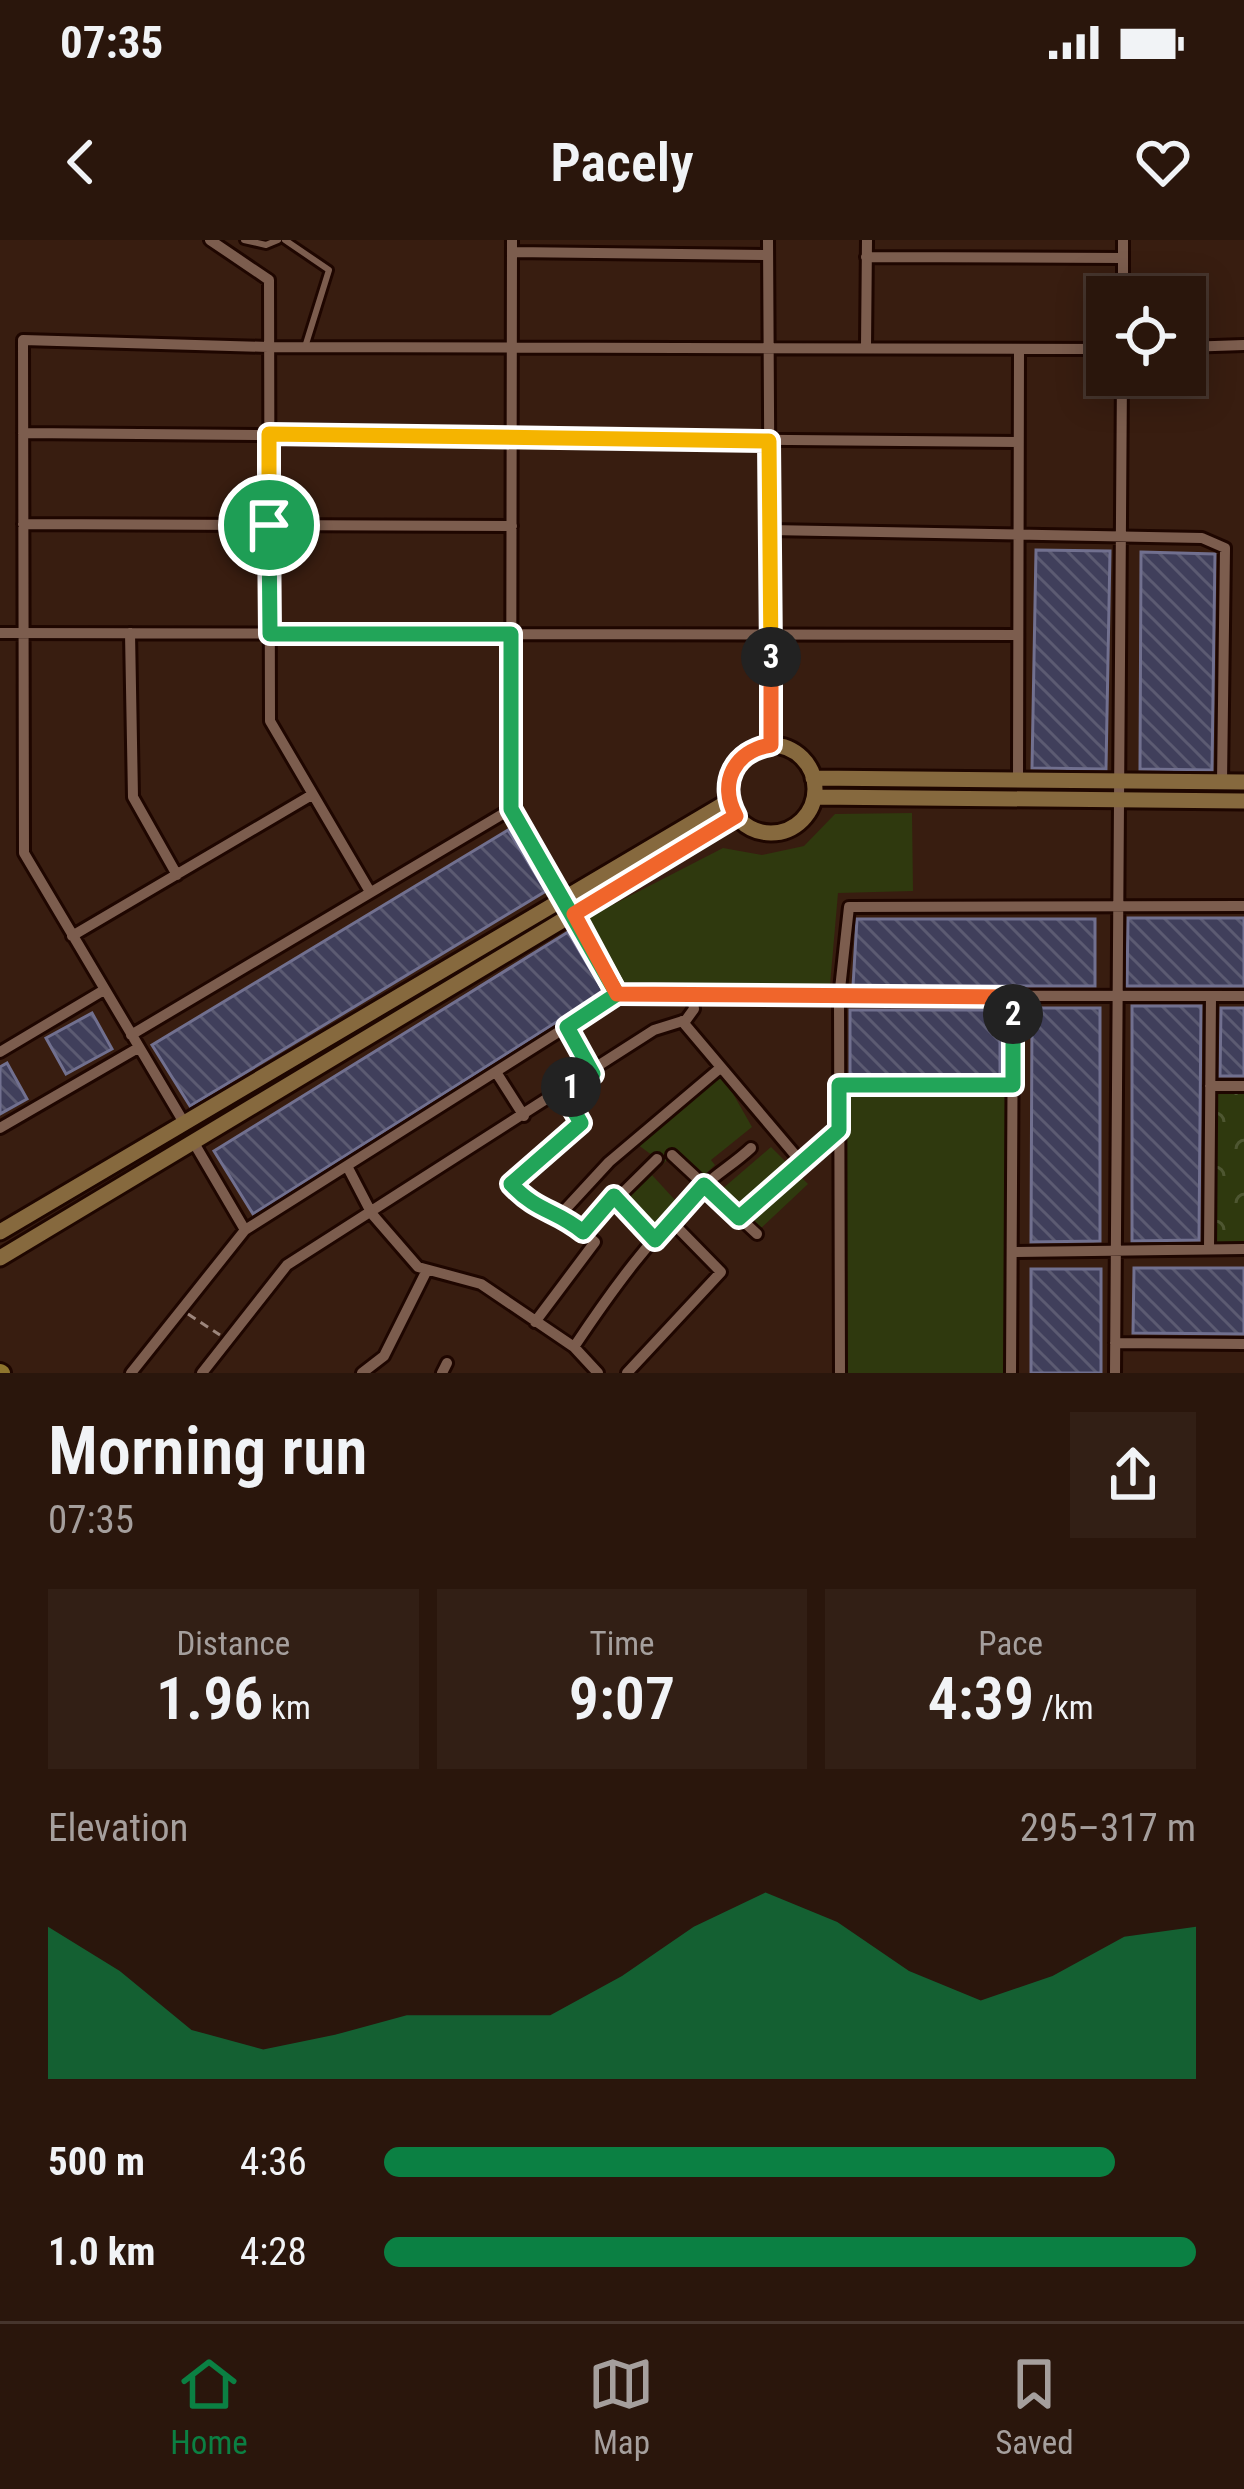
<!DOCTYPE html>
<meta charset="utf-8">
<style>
:root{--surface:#2a160c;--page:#321f15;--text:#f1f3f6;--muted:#a59f9d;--line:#46352d;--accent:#0b8043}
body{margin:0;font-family:"Roboto Condensed",sans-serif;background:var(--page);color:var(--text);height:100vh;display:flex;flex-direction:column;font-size:45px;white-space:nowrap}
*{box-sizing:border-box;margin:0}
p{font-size:39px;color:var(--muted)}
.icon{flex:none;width:66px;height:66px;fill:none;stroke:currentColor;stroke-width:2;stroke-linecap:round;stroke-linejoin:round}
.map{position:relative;height:1133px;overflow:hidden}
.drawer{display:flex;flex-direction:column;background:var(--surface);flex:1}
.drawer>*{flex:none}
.tools{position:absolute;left:1086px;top:36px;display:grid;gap:24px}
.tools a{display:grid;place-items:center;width:120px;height:120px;border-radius:0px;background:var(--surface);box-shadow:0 6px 30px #0003,0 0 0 3px var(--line);font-size:60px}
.pin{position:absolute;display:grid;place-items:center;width:102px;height:102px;color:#fff;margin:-51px;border:6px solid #fff;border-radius:50%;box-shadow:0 3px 12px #0007}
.km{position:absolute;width:60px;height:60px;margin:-30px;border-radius:50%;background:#222;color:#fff;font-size:33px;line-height:60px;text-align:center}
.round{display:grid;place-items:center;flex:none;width:126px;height:126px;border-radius:0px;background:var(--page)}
.head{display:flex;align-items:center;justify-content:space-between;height:204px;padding:0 48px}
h1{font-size:66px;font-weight:600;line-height:90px}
.stats{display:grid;grid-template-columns:repeat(3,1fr);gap:18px;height:204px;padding:12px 48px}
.stats div{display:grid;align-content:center;border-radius:0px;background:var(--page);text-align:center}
.stats b{font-size:60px;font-weight:600}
.stats small{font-size:33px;font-weight:400}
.stats p{font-size:33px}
.chart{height:336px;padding:24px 48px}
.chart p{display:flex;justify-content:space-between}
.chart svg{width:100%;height:216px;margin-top:12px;fill:var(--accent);opacity:.7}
ul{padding:0 48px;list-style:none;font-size:39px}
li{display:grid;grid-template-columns:192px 144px 1fr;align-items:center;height:90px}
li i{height:30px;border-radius:15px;background:var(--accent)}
.status{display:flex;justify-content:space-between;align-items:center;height:84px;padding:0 60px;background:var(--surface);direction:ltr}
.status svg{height:33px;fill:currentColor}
header{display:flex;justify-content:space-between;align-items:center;height:156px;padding:0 48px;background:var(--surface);font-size:54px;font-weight:600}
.menu{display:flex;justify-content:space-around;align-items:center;height:168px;border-top:3px solid var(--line);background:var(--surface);font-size:33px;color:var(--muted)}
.menu a{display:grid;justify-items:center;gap:6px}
.menu .on{color:var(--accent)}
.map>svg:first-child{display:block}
.grass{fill:#2f390e}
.park{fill:url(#park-crowns)}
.building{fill:url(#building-back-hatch);stroke:#71708f;stroke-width:3}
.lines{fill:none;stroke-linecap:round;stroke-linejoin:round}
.lane-casing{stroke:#1e0600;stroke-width:12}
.street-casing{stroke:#1e0600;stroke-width:16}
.secondary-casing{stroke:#1e0600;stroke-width:21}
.primary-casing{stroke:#1e0600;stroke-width:22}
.path{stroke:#9d867c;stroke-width:3;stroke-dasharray:9 6;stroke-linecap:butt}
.lane{stroke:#7c5d4e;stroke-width:6}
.street{stroke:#7c5d4e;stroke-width:10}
.secondary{stroke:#86693e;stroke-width:15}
.primary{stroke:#8f752d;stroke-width:16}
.split-1-casing{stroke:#fff;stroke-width:24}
.split-2-casing{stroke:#fff;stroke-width:24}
.split-3-casing{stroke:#fff;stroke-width:24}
.split-4-casing{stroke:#fff;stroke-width:24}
.split-1{stroke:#22a559;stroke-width:15}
.split-2{stroke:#22a559;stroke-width:15}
.split-3{stroke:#f0652b;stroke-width:15}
.split-4{stroke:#f5b400;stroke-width:15}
</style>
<div class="status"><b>07:35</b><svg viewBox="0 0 49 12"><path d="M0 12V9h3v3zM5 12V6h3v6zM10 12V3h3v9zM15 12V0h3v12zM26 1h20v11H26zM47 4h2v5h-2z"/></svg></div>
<header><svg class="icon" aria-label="back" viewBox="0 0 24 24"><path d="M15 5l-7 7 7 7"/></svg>Pacely<svg class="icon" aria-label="heart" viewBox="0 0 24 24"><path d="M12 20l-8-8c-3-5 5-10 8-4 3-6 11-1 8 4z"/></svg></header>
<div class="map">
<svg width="1244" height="1133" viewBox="0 0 1244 1133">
<defs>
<pattern id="park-crowns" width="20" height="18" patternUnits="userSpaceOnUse" patternTransform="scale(3)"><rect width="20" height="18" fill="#2f390e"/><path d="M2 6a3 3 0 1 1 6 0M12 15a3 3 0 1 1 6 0" fill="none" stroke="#4e5631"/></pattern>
<pattern id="building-back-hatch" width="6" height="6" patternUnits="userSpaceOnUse" patternTransform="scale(3)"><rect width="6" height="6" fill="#403f5b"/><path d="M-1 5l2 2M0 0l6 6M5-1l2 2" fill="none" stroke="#5c5b72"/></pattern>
</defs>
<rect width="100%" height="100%" fill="#381d10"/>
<path class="grass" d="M912,573L913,651L838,653L830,745L621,742L587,678L723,608L762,615L804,606L835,574Z
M719,829L752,887L711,920L715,925L699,940L672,915L652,935L675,960L655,1000L614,956L656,918L634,902Z
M839,845L1013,846L1011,1133H840Z
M771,907L808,944L759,990L721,950Z"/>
<path class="park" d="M1210,846H1244V1009H1209Z"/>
<path class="building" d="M1036,310L1110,311L1106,529L1032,528Z
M1141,312L1215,314L1212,530L1140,529Z
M508,590L546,651L190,866L152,805Z
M1128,678H1244V746H1127Z
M857,679H1095V746H853Z
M568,692L604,752L253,974L214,911Z
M1132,766H1201L1199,1000L1132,1001Z
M1032,768H1100V1001L1031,1002Z
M1221,768H1244V836H1220Z
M850,770H1000V836L850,835Z
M92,773L112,809L66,834L46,798Z
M7,823L27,859L0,874V827Z
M1134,1028H1244V1094L1133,1093Z
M1031,1029H1101V1133H1031Z"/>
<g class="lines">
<g class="lane-casing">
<path id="lane" d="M244,0L266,5L278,0
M285,0L329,30L305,107"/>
</g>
<g class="street-casing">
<path id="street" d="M210,0L269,40L270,481L369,650
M512,0L511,569L617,755
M768,0L771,505
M512,12L768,15
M866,17L1123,18
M1123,57V0
M866,107L867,0
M1185,107L1244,105
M23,193L1017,202
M23,284L512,286
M769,290L1202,298L1225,308L1222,542
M0,393L1018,395
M130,393L133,557L177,635
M1018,539L1019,109
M72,696L310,556
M682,781L802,923
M567,787L593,834
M131,795L511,569
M0,812L104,750
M496,832L524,876
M839,845L1013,846
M1210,846H1244
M563,852L581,883L511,944C538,973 555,969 583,992
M183,881L24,613L23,100L268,107L1107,109
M0,888L138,808
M194,903L245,990
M672,915L757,994
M347,926L372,974L418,1027L481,1044L574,1107L598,1133
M614,956L655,1000
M561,974L609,922L719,829
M739,978L839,890
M1209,1009L1211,756
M1012,1012L1244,1009
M535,1082L595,1002L583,992L657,919
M1115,1103L1244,1104
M574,1107C612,1050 652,995 702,948C717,933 734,924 751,908
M131,1133L245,990L617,755L1244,756
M202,1133L287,1025L654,790L686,780L694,769L692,756
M362,1133L384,1116L427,1030
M442,1133L447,1123
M627,1133L721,1032L671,981
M840,1133L839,758L849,667L1244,666
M1011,1133L1013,757
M1115,1133L1122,135"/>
</g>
<g class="secondary-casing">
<path id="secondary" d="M727 549a44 44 0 1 1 88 0a44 44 0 1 1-88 0Z
M813,538L1244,542
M815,557L1244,561
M0,992L729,561
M0,1018L736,576"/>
</g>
<g class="primary-casing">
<path id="primary" d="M0,1132L2,1133"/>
</g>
<path class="path" d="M188,1074L220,1095"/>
<use href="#lane" class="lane"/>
<use href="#street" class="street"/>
<use href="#secondary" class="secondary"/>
<use href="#primary" class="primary"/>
</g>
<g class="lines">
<g class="split-1-casing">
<path id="split-1" d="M269,285L270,394H511V569L617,754L567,787L593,834L571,847"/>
</g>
<g class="split-2-casing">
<path id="split-2" d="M571,847L563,852L581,883L511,944C538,973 555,969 583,992L614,956L655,1000L704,945L739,978L839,890V845H1013V774"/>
</g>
<g class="split-3-casing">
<path id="split-3" d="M771,417V505C734,511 718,543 736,576L574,674L617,754L1013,757V774"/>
</g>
<g class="split-4-casing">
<path id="split-4" d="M269,285V194L769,201L771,417"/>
</g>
<use href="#split-1" class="split-1"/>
<use href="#split-2" class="split-2"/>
<use href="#split-3" class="split-3"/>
<use href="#split-4" class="split-4"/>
</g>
</svg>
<div class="tools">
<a><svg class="icon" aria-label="locate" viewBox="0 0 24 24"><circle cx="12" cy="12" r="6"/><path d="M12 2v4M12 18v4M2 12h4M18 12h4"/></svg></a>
</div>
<div class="pin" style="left:269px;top:285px;background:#1e9e55"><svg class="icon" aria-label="arrive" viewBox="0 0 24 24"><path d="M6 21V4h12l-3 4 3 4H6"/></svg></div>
<b class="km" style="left:571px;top:847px">1</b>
<b class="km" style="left:1013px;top:774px">2</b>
<b class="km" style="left:771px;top:417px">3</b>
</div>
<section class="drawer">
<div class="head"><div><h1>Morning run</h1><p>07:35</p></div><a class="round"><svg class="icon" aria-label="share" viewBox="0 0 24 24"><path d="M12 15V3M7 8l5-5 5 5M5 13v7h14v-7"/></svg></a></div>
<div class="stats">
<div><p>Distance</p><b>1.96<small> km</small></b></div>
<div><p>Time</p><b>9:07</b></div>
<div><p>Pace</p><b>4:39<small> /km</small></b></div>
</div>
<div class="chart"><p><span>Elevation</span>295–317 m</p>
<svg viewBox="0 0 160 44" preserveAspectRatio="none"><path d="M0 44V13L10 22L20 34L30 38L40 35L50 31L60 31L70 31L80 23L90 13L100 6L110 12L120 22L130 28L140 23L150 15L160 13V44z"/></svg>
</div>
<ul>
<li><b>500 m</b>4:36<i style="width:90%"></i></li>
<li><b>1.0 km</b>4:28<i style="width:100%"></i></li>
</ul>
</section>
<nav class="menu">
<a class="on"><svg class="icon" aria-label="home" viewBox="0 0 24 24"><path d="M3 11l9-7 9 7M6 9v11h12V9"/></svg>Home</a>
<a><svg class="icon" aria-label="map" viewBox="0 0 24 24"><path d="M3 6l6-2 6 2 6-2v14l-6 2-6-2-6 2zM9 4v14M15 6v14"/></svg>Map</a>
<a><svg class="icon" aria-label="saved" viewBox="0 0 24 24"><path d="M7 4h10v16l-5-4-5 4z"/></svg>Saved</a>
</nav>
